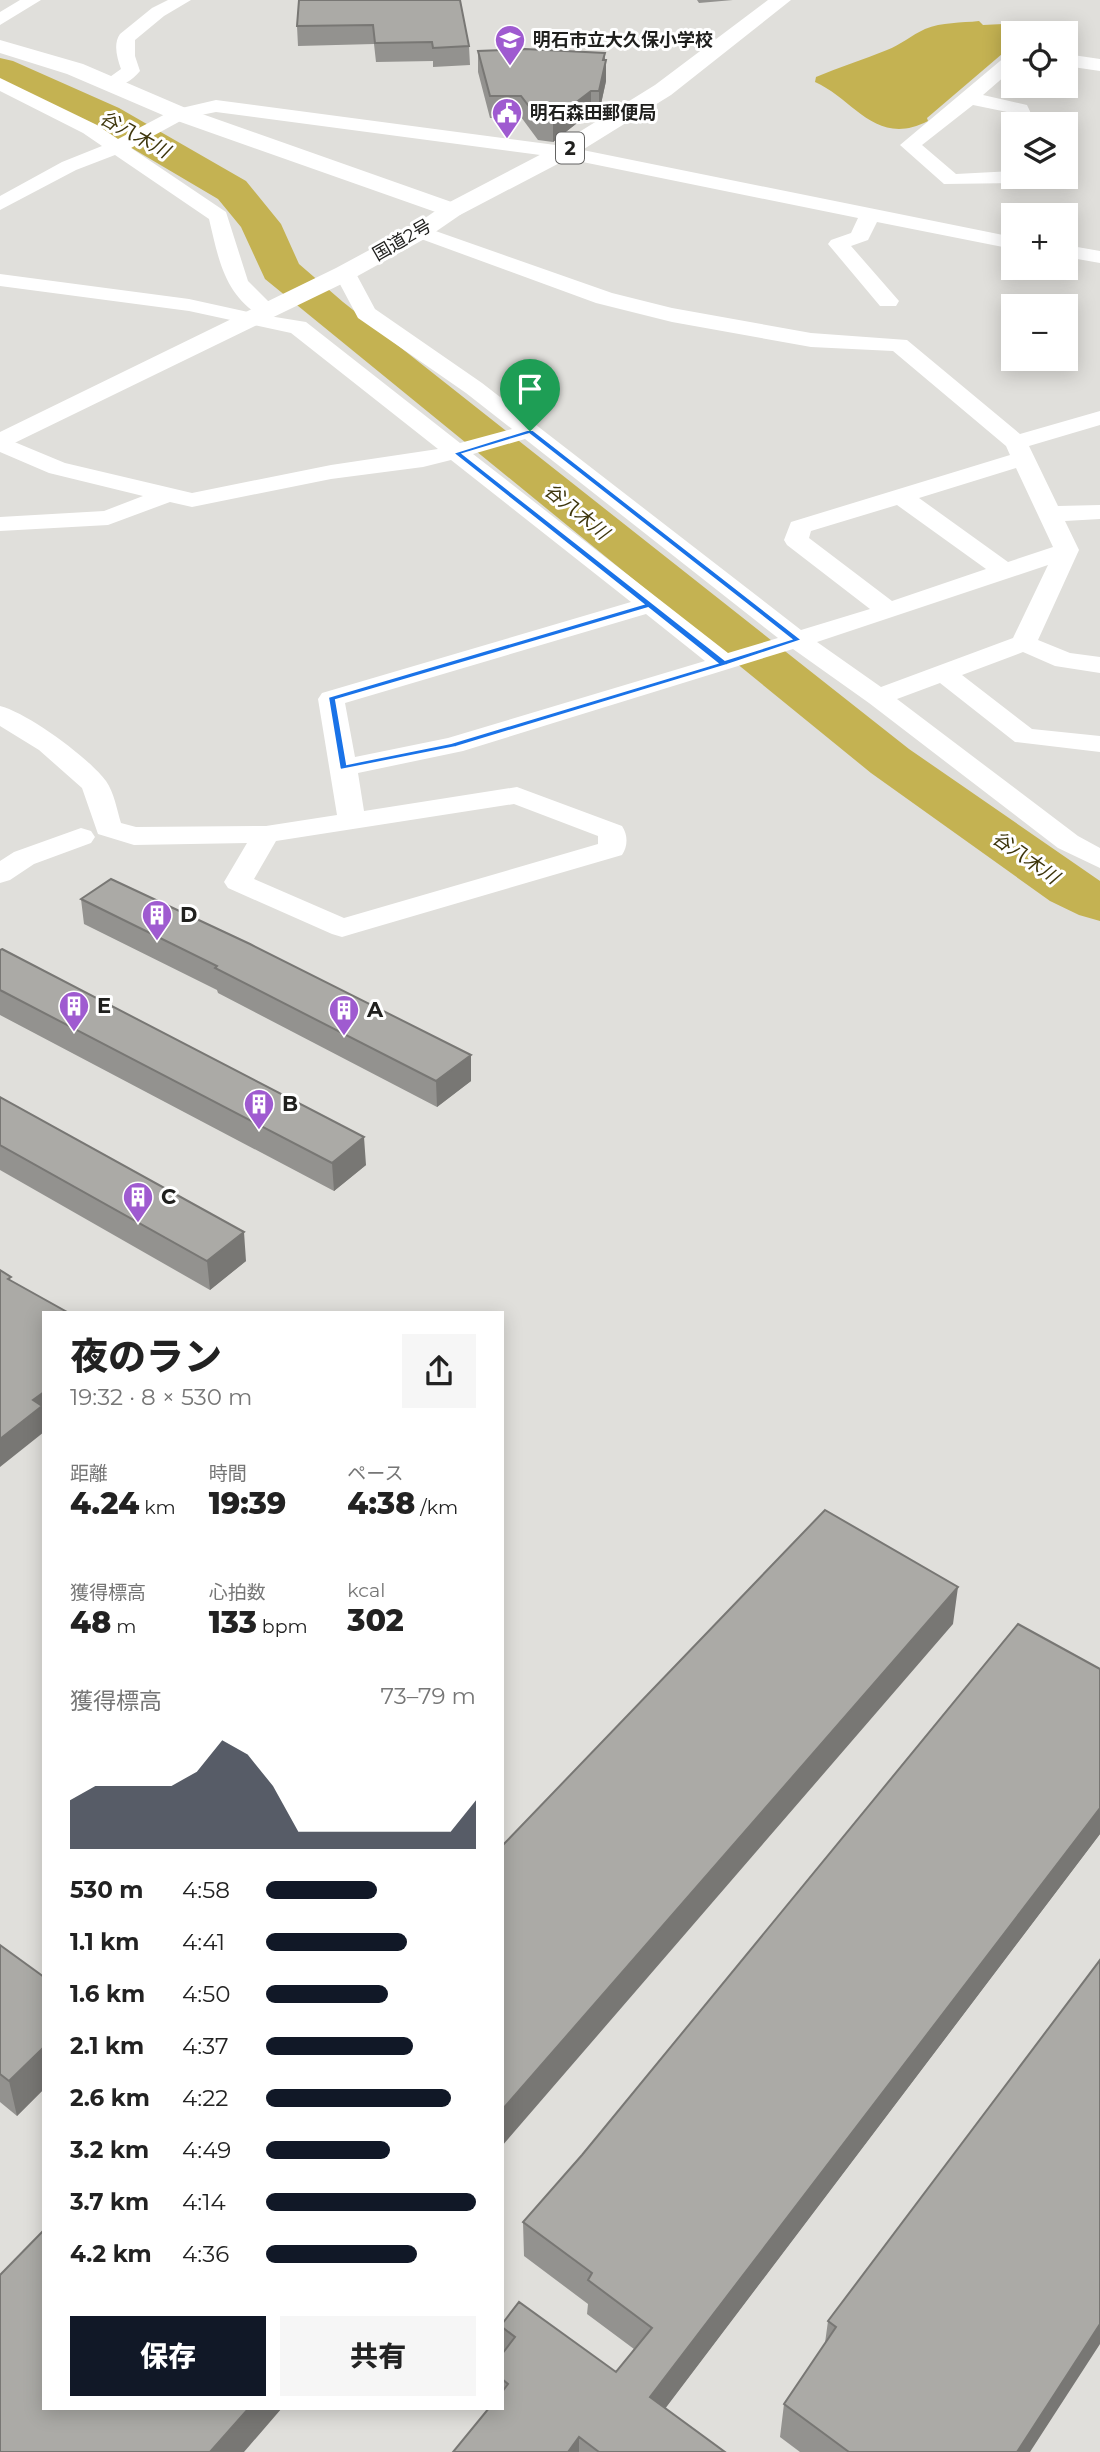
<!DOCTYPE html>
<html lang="ja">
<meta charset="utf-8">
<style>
:root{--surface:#fff;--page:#f6f6f6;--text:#222;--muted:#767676;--accent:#111827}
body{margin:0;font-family:Montserrat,"Noto Sans JP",sans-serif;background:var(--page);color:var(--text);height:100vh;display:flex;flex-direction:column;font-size:26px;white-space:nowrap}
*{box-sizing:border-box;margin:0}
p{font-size:23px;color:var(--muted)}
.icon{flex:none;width:38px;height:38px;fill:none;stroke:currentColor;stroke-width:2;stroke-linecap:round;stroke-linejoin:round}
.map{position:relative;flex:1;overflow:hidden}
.sheet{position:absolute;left:42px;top:1311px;width:462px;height:1099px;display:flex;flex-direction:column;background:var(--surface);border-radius:0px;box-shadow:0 4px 18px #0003}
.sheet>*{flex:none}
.buttons{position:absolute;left:1001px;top:21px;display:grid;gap:14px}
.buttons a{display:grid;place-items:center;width:77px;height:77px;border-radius:0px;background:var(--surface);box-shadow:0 4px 18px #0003;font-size:35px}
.pin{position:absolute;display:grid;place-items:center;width:60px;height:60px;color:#fff;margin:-72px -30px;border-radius:50% 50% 50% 0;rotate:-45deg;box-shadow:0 0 7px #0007}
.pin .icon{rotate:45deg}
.round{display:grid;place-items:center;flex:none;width:74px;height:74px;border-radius:0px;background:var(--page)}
.headline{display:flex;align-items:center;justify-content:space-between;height:119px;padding:0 28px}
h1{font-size:38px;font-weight:800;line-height:52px}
.stats{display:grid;grid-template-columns:repeat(3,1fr);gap:10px;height:119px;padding:7px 28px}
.stats div{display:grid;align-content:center}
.stats b{font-size:30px;font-weight:800}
.stats small{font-size:19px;font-weight:400}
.stats p{font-size:19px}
.chart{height:196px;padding:14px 28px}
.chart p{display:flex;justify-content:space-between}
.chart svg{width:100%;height:126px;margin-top:7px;fill:var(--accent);opacity:.7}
.button{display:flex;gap:14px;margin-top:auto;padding:14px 28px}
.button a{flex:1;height:80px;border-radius:0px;background:var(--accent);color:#fff;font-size:28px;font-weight:800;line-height:80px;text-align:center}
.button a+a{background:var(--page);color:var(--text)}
ul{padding:0 28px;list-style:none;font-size:23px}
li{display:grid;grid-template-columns:112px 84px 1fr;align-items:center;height:52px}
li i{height:18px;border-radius:9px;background:var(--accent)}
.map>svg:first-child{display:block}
.water{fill:#c4b252}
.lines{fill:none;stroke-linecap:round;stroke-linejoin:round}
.river{fill:#c4b252;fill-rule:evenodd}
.minor{fill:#fff;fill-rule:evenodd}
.tertiary{fill:#fff;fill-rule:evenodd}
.trunk{fill:#fff;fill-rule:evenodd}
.wall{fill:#93928f}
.shaded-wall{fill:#787774}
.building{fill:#abaaa6;stroke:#787774;stroke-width:2}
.route{fill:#1a73e8;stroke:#fff;stroke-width:2;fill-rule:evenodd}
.labels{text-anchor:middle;stroke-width:6;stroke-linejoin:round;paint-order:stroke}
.far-poi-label{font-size:18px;font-weight:bold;fill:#20201e;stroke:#fff;text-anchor:start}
.far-street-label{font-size:18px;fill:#20201e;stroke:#fff}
.far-water-label{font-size:19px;font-style:italic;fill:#3e360c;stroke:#fff}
.shield{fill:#fff;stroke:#636362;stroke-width:2}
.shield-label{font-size:19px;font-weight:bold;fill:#20201e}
.poi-label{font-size:21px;font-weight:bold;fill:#20201e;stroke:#fff;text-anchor:start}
</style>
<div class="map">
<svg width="1100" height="2452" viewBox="0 0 1100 2452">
<rect width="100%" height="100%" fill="#e0dfdb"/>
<path class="water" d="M979,21L983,25L1003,24L1026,29L1022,33H1013V44L1009,48L927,118L928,121C876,148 854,99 815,82L816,77C839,67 863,60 887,50C900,45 912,35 925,29C942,22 961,23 979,21Z"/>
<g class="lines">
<path class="river" d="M0,58L13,61L119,108L246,181L281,224L299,264L343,302L909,749L1100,881V921L1079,915L1050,901L871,773L265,279L241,227L218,199L91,124L0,83Z"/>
<path class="minor" d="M20,0H41L0,25V12Z
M168,0H191L164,16L135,40V56L140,71C132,81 116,91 102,88L100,84L121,69C117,58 113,44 120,34L152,8Z
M1013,54V69L983,95L1027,105L1036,124H1016L1012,113L973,105L922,145L956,174L1013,171V177H1027L1024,181L1017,183L944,184L900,145L1006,56Z
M1066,54L1100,59V71L1066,66Z
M0,78L97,125L118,139L173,110L216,100L563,146L1013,237V249L877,222L868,240L851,246L899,301L896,306H880L828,244L831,240L851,233L858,218L563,158L216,112L186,118L131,148L226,212L248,281L277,310L269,316L306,322L460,443L512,429L466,393L358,318L334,273L337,268H353L375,309L482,383L801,630L870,609L787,545L784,540L791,522L1010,455L1006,446L893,351L811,347L672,322L596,303L413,236L410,232L413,228H427L612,293L672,308L811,333L907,340L1020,434L1100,411V425L1029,446L1058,506L1100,505V519L1065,521L1079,550L1038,640L1070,653L1100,657V673L1055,666L1023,652L962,675L1032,729L1100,736V752L1015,742L940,683L897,699L1078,836L1100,848V868L1058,848L869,703L793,649L463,751L358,773L364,811L517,787L622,826C628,835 628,846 622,855L352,934L342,937L332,934L228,888L224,882L247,843L134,845L98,834L82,788L39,750L0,726V706C28,713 89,758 106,781C114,792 117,810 121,823L136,827L266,826L337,815L318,699L322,693L631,602L451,460L423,467L331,479L192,507L170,502L108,525L0,531V517L104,511L143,496L49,473L0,452V436L65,463L192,493L331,465L438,449L291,333L189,311L0,286V274L189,299L257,314C223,291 218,256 209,219L115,155L76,170L0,210V196L62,162L102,146L83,133L0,91ZM525,439L778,638L728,653L473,454ZM1016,468L1053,547L1008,562L919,498ZM897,505L986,569L892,601L809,538L811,531ZM1048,565L1013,638L881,687L817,642ZM646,614L705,661L448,738L355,757L345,703ZM514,804L598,836V844L344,918L254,879L276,841Z
M1066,245L1100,251V263L1066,257Z
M81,828L91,831L95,837L91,843L34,864L10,880L0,883V861L14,852Z"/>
<path class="tertiary" d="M0,40L83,64L188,109L460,205L464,210L460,215H444L172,119L67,74L0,53Z"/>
<path class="trunk" d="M768,0H791L671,95L571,157L460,215L428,237L354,278L0,450V432L336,268L412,227L444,205L555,147L655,85Z"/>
</g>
<path class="wall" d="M299,0L469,46L470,65L433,67V61L376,62L374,44L298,46L297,26Z
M697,0H733L699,3Z
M478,51L605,60L606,81L599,113L591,112L553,142L538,140L521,117L490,118L478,72Z
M81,899L471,1055V1081L437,1107L218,993L217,990L84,924Z
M0,950L366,1165L334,1191L0,1015Z
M0,1097L246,1261L210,1290L0,1170Z
M1100,1669V1834L665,2408L725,2452H453L502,2408V2324L616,2372L634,2349L587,2314L588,2304L524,2256L523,2222Z
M0,1945L44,1977V2089L17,2116L0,2102Z
M828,2321L1030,2452H800L780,2437L784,2404L825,2343Z"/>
<path class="shaded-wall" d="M605,53V66L606,60V81L599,113V91Z
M591,91V112L553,142V120Z
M471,1055V1081L437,1107L436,1081Z
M364,1137L366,1165L334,1191L332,1163Z
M244,1232L246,1261L210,1290L207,1261Z
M44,1392V1432L0,1467V1439L33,1400Z
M958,1587L953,1624L502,2146V2110Z
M1100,1808V1834L649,2430L650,2397Z
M44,2047V2089L17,2116L9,2081Z
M1100,2324V2344L1030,2452H1017Z
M249,2408H282L244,2452H210Z
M579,2437V2452H568Z"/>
<path class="building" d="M299,0H460L469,46L433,48L432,42L375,43L373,25L297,26Z
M525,49L605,53L603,60H606L599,91H591L553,120L538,118L521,96H490L478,51Z
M111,879L250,944L471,1055L436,1081L215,968L217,966L81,899Z
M2,949L364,1137L332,1163L0,990V950Z
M0,1097L244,1232L207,1261L0,1145Z
M0,1270L11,1277L8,1279L67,1312H44V1392L33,1400L42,1406L0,1439Z
M825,1510L958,1587L502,2110V1846Z
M1018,1624L1100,1669V1808L650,2397L725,2452H599L579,2437L568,2452H453L489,2408H502V2392L508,2384L502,2379V2354L515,2337L502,2327V2324L519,2302L616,2372L652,2328L588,2280L592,2273L523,2222L582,2155Z
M0,1945L44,1977V2047L9,2081L0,2074Z
M1100,1960V2324L1017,2452H849L784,2404L836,2327L828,2321Z
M44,2230V2408H249L210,2452H0V2275Z"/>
<path class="route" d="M527,430H533L802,640L727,665L456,747L340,770L328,697L643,604L453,453ZM529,434L791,639L725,660L463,454ZM648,608L717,663L451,743L347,764L336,700Z"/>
<defs>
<g id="school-pin" transform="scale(1.575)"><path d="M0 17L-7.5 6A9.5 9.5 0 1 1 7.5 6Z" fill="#9f5bd0" stroke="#fff"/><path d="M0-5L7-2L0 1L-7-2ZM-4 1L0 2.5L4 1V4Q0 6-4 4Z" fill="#fff"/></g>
<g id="civic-pin" transform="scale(1.575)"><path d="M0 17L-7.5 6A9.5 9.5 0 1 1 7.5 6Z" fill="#9f5bd0" stroke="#fff"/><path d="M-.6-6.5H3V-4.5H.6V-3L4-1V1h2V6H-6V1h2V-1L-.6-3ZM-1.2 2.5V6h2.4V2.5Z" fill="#fff"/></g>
<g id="building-pin" transform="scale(1.575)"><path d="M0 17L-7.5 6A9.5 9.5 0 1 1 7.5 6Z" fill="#9f5bd0" stroke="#fff"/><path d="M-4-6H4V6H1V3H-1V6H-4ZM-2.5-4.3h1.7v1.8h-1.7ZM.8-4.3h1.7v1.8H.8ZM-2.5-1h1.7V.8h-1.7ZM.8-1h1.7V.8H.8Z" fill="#fff"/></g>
</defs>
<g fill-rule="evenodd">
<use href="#school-pin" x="510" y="40"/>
<use href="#civic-pin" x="507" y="113"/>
<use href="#building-pin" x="157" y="915"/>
<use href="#building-pin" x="74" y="1006"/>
<use href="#building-pin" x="344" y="1010"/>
<use href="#building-pin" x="259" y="1104"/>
<use href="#building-pin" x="138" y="1197"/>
</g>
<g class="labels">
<g class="far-poi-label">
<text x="533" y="46">明石市立大久保小学校</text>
<text x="530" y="119">明石森田郵便局</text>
</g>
<g class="far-street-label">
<text transform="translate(402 240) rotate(-30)" y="6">国道2号</text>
</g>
<g class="far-water-label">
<text transform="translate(135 134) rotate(29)" y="7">谷八木川</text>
<text transform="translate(577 511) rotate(39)" y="7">谷八木川</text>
<text transform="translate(1026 857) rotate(35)" y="7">谷八木川</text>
</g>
<rect class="shield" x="556" y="132.5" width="28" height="31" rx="5"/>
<g class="shield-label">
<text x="570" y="155">2</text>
</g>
<g class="poi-label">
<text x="180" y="922">D</text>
<text x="97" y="1013">E</text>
<text x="367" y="1017">A</text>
<text x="282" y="1111">B</text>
<text x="161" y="1204">C</text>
</g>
</g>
</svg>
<div class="buttons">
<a><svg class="icon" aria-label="locate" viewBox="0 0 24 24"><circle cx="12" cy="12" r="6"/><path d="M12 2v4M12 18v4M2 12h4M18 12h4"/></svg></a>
<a><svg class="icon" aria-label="layers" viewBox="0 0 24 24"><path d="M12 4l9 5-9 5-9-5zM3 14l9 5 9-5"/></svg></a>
<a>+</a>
<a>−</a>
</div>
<div class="pin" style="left:530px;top:431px;background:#1e9e55"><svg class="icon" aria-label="arrive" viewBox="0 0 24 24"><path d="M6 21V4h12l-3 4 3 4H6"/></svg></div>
<section class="sheet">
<div class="headline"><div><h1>夜のラン</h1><p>19:32 · 8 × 530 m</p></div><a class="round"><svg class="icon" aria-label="share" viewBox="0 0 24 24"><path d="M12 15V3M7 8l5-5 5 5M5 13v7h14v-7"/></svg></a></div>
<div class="stats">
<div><p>距離</p><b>4.24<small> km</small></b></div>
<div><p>時間</p><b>19:39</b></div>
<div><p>ペース</p><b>4:38<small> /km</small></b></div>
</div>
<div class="stats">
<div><p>獲得標高</p><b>48<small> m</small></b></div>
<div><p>心拍数</p><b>133<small> bpm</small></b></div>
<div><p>kcal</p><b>302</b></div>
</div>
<div class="chart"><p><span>獲得標高</span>73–79 m</p>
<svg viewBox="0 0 160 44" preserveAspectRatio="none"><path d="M0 44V27L10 22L20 22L30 22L40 22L50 17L60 6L70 11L80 22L90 38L100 38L110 38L120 38L130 38L140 38L150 38L160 27V44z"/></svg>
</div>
<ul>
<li><b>530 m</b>4:58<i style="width:53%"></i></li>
<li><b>1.1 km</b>4:41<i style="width:67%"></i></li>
<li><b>1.6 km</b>4:50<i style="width:58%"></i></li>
<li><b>2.1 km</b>4:37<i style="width:70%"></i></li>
<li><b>2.6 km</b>4:22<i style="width:88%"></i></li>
<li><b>3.2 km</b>4:49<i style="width:59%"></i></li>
<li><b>3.7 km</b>4:14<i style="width:100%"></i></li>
<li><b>4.2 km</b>4:36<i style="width:72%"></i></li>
</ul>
<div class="button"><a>保存</a><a>共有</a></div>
</section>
</div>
